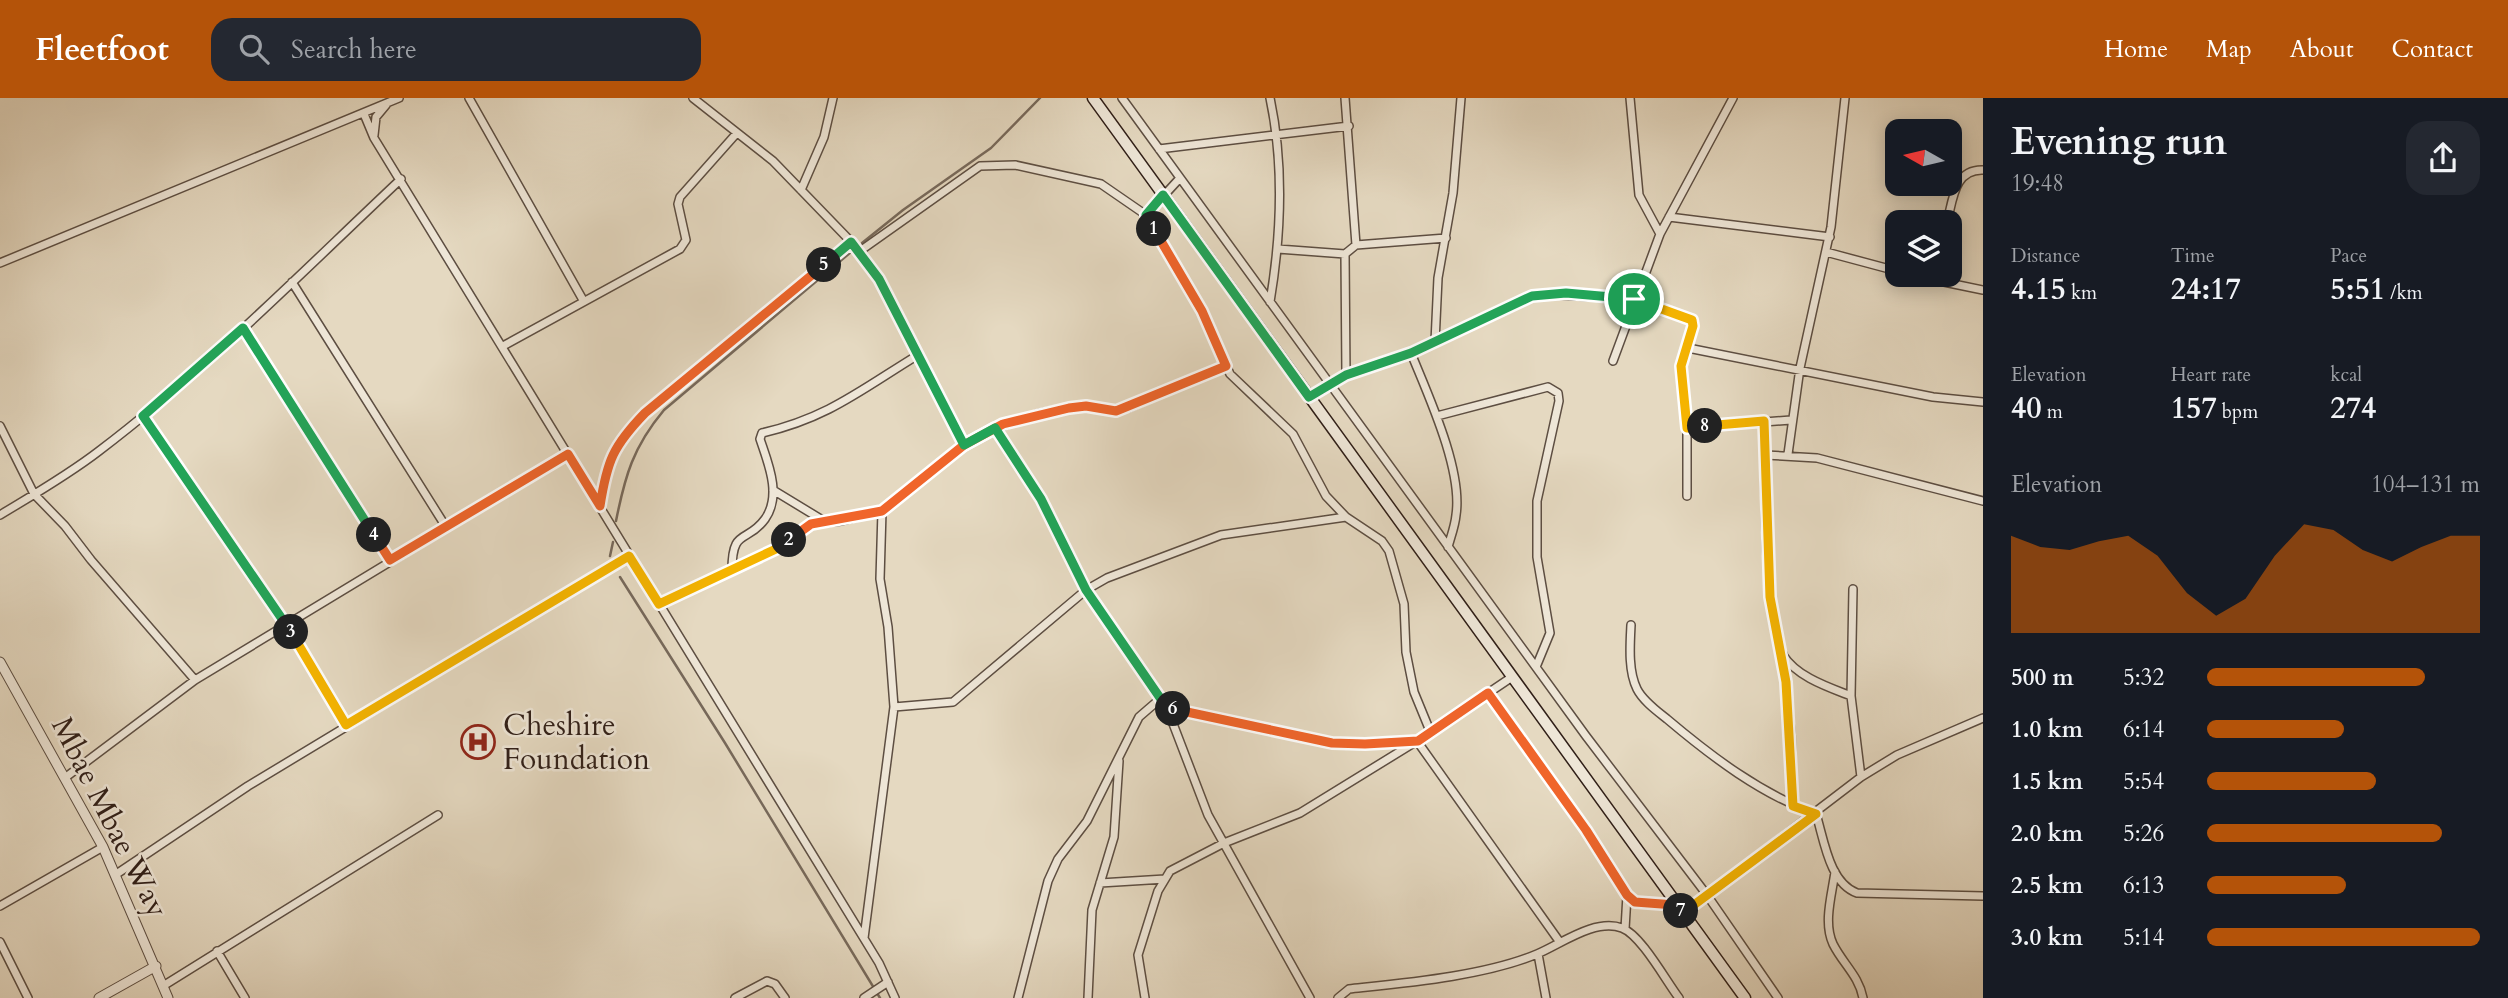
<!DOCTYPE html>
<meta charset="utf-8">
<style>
:root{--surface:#171b24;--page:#242831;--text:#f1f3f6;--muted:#9ea1a6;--accent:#b45309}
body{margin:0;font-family:Cardo,serif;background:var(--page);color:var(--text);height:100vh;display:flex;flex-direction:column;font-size:26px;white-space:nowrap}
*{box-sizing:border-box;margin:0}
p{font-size:23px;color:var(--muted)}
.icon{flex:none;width:38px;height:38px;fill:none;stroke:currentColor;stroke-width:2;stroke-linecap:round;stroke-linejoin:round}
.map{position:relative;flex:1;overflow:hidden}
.drawer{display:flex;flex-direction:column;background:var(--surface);width:525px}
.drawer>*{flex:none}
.needle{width:46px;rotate:278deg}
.fabs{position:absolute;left:1885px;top:21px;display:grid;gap:14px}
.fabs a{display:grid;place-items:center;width:77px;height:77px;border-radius:14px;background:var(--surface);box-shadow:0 4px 18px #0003;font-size:35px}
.pin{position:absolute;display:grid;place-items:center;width:60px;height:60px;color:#fff;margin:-30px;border:4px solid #fff;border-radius:50%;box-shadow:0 2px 7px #0007}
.km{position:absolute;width:35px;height:35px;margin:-18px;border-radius:50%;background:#222;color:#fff;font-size:19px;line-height:35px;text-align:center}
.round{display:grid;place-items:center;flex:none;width:74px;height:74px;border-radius:21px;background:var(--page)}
.overview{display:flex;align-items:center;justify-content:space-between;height:119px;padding:0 28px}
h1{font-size:38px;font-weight:700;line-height:52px}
.metrics{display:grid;grid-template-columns:repeat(3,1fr);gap:10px;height:119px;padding:7px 28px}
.metrics div{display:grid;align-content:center}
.metrics b{font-size:30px;font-weight:700}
.metrics small{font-size:19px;font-weight:400}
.metrics p{font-size:19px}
.chart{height:196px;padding:14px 28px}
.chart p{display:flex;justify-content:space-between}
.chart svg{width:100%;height:126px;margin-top:7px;fill:var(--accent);opacity:.7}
ul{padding:0 28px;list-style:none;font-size:23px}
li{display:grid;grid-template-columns:112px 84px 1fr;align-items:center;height:52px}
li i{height:18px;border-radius:9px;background:var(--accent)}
header{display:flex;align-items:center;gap:42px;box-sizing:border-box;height:98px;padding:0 35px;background:var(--accent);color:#fff}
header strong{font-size:33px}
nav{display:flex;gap:38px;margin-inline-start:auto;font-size:24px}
.search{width:490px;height:63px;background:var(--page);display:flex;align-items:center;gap:18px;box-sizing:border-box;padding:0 24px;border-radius:21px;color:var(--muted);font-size:26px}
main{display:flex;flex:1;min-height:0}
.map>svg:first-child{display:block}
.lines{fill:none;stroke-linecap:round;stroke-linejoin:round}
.stream{stroke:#77695b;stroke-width:2.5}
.minor-casing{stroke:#5d4e42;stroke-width:10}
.tertiary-casing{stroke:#5d4e42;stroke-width:11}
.secondary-casing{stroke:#301f18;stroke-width:13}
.minor{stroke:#eee6d7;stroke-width:7}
.tertiary{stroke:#eee6d7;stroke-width:9}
.secondary{stroke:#eee6d7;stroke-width:10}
.split-1-casing{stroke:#fff;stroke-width:14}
.split-2-casing{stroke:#fff;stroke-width:14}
.split-3-casing{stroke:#fff;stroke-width:14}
.split-4-casing{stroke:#fff;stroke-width:14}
.split-5-casing{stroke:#fff;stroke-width:14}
.split-6-casing{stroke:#fff;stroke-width:14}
.split-7-casing{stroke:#fff;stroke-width:14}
.split-8-casing{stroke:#fff;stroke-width:14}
.split-9-casing{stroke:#fff;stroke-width:14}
.split-1{stroke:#22a559;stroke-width:9}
.split-2{stroke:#f0652b;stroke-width:9}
.split-3{stroke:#f5b400;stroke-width:9}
.split-4{stroke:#22a559;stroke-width:9}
.split-5{stroke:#f0652b;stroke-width:9}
.split-6{stroke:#22a559;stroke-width:9}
.split-7{stroke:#f0652b;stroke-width:9}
.split-8{stroke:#f5b400;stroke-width:9}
.split-9{stroke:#f5b400;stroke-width:9}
.labels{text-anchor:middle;stroke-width:5;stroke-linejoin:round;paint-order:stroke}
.poi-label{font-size:30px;fill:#301f18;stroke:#eee6d7;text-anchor:start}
.street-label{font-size:30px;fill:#301f18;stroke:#eee6d7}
</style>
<header>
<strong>Fleetfoot</strong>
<div class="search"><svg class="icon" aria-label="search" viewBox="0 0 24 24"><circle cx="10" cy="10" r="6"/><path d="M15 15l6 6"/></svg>Search here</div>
<nav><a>Home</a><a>Map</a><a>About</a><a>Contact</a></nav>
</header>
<main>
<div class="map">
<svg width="1983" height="900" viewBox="0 0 1983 900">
<rect width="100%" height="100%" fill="#e5d9c1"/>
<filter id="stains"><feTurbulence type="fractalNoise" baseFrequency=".00286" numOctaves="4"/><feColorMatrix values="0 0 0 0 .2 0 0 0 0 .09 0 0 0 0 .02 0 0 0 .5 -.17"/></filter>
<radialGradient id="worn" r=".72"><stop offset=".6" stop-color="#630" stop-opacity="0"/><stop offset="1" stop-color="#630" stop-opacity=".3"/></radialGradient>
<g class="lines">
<path class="stream" d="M862,145L903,112L991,50L1040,0
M616,423C625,378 633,349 664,312L851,154
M610,458L613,444
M620,479L725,645L880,900"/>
<g class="minor-casing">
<path id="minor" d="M469,0L583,202
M693,0L773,63L860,153L879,181L964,347L882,413L880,481L888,529L894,609L864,840
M1122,0L1586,638L1707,797L1778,900
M1270,0C1284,66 1281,138 1270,204
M1345,0L1356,147L1446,140
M1630,0L1639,97L1660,136
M364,16L374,40L879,865L895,900
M374,37L376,19L386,7
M1159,51L1349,28
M801,92L824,39L833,0
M1146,117L1180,80
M1669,119L1830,139
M1947,124C1953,102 1954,71 1983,72
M1278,151L1345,156
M860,153L980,68L1015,67L1101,86L1146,117L1202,213L1230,276L1293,336L1326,398L1346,419L1382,443L1389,453L1404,506L1406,554L1414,594L1430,633
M1826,154L1897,173
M0,165L399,0
M1910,177L1983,192
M292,184L446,429
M243,231L390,462
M1435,244L1438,180L1453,95L1461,0
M503,248L680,151L686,142L678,106L680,99L736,36
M1688,250L1933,299L1983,304
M1411,255C1428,297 1463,372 1456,417C1455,428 1451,438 1448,449
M1613,263L1660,136L1733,0
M1346,277L1345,156L1356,147
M1309,299L1346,277L1411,255L1521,203L1541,196L1634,201L1689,220L1693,225L1681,268L1687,330
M143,318L287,527L346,627
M1437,318L1548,289L1558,295L1559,303L1537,403V459L1550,535L1536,569
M1764,323C1765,369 1763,524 1783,557C1797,579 1828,589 1851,598L1861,679
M0,328L34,396L65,428L91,462L195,582
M995,330L1041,401L1086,492L1167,610L1208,717L1310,900
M964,347C1001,327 1041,310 1084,309C1100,308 1112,314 1128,310L1226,268
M1788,356L1800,270L1831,129L1845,0
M1765,357L1817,360L1983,403
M773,392L824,423
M1687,398V330L1791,322
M600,408C607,363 614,348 645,315L851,144
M0,417C33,397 68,377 99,353C207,271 302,174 401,81
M732,472C732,429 747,446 765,421C782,397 768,365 760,341L762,335C828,320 862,291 918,257
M659,506L776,451L811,426L841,423L882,413
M1631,527C1630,547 1628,573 1637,591C1643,603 1657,613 1667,621C1712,659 1761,696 1816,716C1824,741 1829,785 1857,795L1983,798
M1783,556L1791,636L1793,708
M1488,595L1586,732L1627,797L1635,805L1675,807
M1851,598L1853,491
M894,609L953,604L1086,492L1107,480L1221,437L1346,419
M1167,610L1332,645L1417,643L1559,843
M66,679L195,582L568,356
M1835,774C1832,796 1823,825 1833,846C1843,866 1859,878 1863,900
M115,777L248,688L629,458
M1100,785L1165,781
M0,808L103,749
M1683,815L1861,679L1897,657L1983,620
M1625,831L1627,797
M0,844L28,900
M217,853L245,900
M1538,856L1546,900
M163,888L438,717
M735,900L767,883L775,886L785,900
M864,900L888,884
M1018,900L1048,783L1058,761L1087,723L1139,619L1161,600
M1088,900L1092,812L1114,739L1119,663
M1145,900L1138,857L1158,793L1170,773L1224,745L1300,715L1417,643L1512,579
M1338,900L1349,891C1405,885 1485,878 1537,856C1561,846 1595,820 1622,830C1641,837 1666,883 1679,900"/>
</g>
<g class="tertiary-casing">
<path id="tertiary" d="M0,564L103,749L168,900
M99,900L156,868"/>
</g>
<g class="secondary-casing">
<path id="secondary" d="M1093,0L1745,900"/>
</g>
<use href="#minor" class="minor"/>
<use href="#tertiary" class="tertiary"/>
<use href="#secondary" class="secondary"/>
</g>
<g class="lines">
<g class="split-1-casing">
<path id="split-1" d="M1154,131L1146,117L1163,97L1309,299L1346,277L1411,255L1532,198L1566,195L1634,201"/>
</g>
<g class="split-2-casing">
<path id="split-2" d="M789,442L811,426L882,413L964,347L1003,326L1069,310L1086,308L1116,313L1226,268L1202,213L1154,131"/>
</g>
<g class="split-3-casing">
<path id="split-3" d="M291,534L346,627L629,458L659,506L776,451L789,442"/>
</g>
<g class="split-4-casing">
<path id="split-4" d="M291,534L143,318L243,230L374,437"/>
</g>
<g class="split-5-casing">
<path id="split-5" d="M374,437L390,462L568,356L600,408C607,363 613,348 645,315L824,167"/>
</g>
<g class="split-6-casing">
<path id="split-6" d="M824,167L851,144L879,181L964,347L995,330L1041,401L1086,492L1167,610L1173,611"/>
</g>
<g class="split-7-casing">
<path id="split-7" d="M1173,611L1332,645L1365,646L1418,643L1488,595L1586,732L1627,797L1635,804L1675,807L1681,813"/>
</g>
<g class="split-8-casing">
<path id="split-8" d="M1681,813L1683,815L1816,716L1793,708L1786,584L1770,499L1764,323L1705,328"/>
</g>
<g class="split-9-casing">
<path id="split-9" d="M1634,201L1692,222L1693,228L1681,268L1687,330L1705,328"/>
</g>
<use href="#split-1" class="split-1"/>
<use href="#split-2" class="split-2"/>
<use href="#split-3" class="split-3"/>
<use href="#split-4" class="split-4"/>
<use href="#split-5" class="split-5"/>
<use href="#split-6" class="split-6"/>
<use href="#split-7" class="split-7"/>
<use href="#split-8" class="split-8"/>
<use href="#split-9" class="split-9"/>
</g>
<defs>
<g id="hospital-ring" transform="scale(1.75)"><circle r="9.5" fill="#eee6d7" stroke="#8f2418" stroke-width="1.5"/><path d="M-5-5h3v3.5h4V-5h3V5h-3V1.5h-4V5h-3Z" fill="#8f2418"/></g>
</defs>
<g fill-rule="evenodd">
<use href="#hospital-ring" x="478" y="644"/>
</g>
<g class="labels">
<g class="poi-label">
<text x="503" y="637">Cheshire<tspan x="503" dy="34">Foundation</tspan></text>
</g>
<g class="street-label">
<text transform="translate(110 719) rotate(63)" y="10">Mbae Mbae Way</text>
</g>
</g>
<rect width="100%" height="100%" filter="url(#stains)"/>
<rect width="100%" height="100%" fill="url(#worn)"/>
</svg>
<div class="fabs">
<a><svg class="needle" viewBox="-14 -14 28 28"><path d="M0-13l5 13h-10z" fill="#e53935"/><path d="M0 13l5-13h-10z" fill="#9ea1a6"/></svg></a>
<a><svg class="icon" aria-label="layers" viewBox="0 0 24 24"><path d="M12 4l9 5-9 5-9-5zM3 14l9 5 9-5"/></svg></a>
</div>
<div class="pin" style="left:1634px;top:201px;background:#1e9e55"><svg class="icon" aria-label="arrive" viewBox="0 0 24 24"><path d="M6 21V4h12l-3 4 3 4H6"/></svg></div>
<b class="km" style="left:1154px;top:131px">1</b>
<b class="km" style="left:789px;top:442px">2</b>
<b class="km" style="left:291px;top:534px">3</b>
<b class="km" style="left:374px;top:437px">4</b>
<b class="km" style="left:824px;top:167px">5</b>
<b class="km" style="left:1173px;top:611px">6</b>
<b class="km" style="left:1681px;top:813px">7</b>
<b class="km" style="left:1705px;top:328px">8</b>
</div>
<section class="drawer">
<div class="overview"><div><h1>Evening run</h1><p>19:48</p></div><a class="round"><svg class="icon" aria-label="share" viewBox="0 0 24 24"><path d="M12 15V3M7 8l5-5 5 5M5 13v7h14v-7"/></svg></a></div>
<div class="metrics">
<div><p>Distance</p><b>4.15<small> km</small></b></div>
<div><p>Time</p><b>24:17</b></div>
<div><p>Pace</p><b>5:51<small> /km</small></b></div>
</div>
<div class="metrics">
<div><p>Elevation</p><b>40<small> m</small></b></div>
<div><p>Heart rate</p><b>157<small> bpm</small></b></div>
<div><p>kcal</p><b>274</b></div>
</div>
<div class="chart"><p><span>Elevation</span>104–131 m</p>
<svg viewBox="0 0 160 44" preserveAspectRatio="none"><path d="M0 44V10L10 14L20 15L30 12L40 10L50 17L60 30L70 38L80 32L90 17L100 6L110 8L120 15L130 19L140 14L150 10L160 10V44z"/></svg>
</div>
<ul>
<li><b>500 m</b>5:32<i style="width:80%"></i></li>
<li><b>1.0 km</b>6:14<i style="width:50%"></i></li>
<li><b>1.5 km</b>5:54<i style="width:62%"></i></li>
<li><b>2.0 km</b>5:26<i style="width:86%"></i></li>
<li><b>2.5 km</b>6:13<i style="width:51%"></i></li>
<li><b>3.0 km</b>5:14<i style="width:100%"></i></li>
</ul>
</section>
</main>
